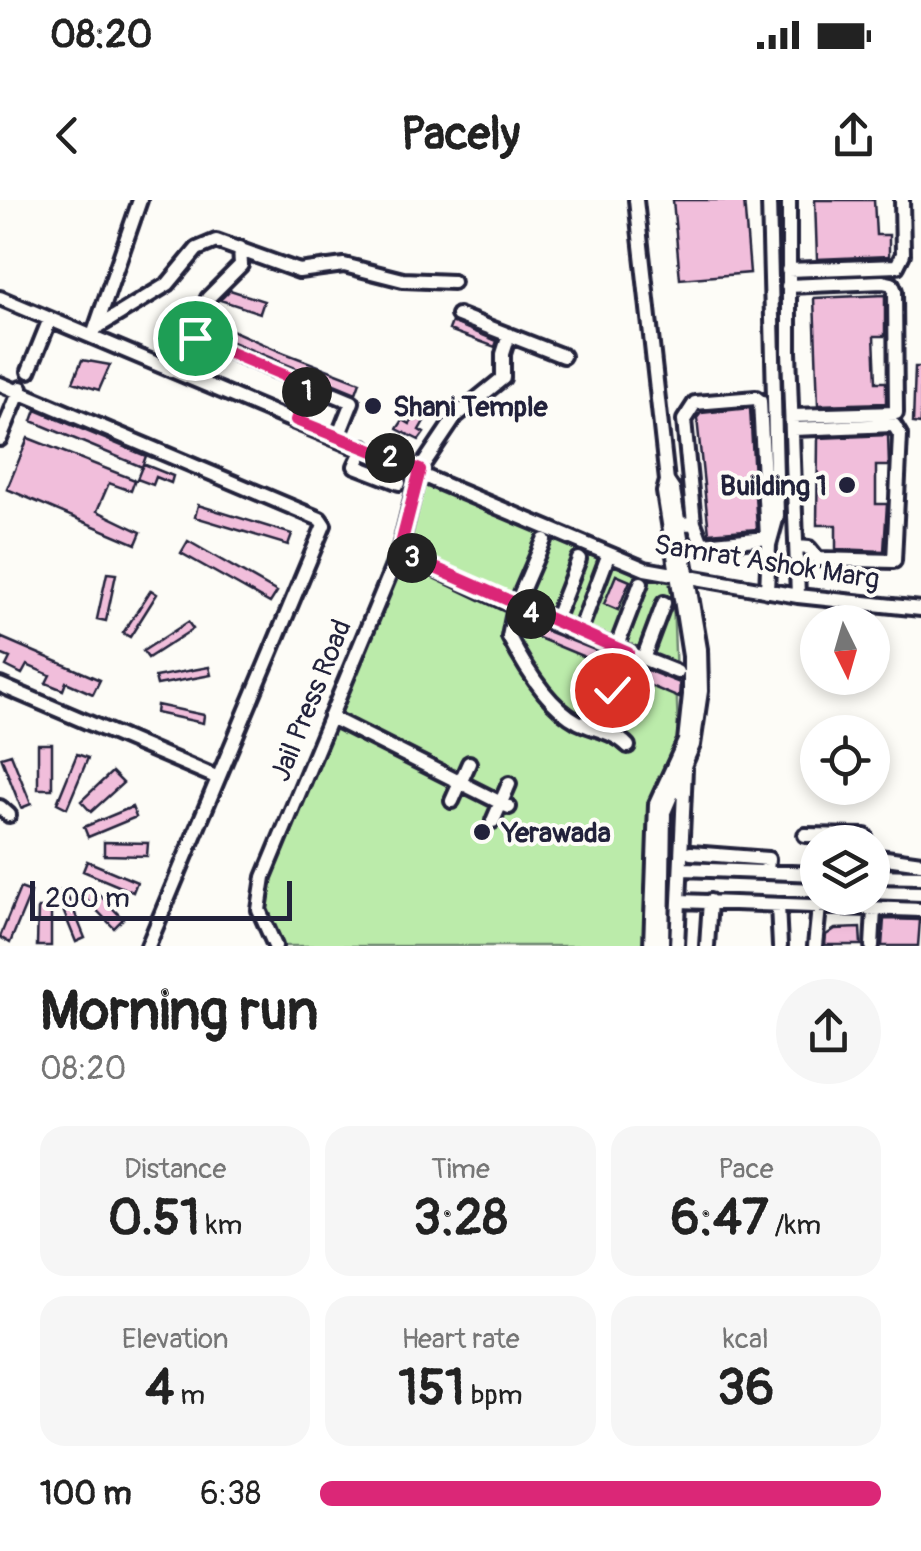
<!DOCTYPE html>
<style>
:root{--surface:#fff;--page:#f6f6f6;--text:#222;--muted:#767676;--accent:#db2777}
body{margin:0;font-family:Pangolin,sans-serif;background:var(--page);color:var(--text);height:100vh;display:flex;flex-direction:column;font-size:38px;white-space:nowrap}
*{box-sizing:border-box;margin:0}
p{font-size:32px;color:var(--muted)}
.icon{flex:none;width:55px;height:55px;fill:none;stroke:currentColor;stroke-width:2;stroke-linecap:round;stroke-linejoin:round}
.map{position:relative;height:746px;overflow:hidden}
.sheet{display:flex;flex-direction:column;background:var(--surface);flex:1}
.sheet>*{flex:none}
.needle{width:65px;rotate:175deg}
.fabs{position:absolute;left:800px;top:405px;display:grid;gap:20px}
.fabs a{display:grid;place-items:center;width:90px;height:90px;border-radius:50%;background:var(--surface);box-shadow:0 5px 15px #0003;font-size:50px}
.scale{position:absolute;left:30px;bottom:25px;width:262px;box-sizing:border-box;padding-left:10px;border:5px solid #22223b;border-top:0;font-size:28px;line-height:35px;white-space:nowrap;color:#22223b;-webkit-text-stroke:8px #fdfcf7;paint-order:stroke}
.pin{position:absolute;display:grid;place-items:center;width:85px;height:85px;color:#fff;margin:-42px;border:5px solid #fff;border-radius:50%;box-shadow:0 2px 10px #0007}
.km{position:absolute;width:50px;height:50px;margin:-25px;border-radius:50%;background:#222;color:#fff;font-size:28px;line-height:50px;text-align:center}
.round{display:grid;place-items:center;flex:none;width:105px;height:105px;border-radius:52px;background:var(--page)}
.head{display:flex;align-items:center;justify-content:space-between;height:170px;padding:0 40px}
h1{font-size:55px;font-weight:800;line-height:75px}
.metrics{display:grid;grid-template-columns:repeat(3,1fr);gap:15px;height:170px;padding:10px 40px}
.metrics div{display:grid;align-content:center;border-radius:25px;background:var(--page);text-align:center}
.metrics b{font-size:50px;font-weight:800}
.metrics small{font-size:28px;font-weight:400}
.metrics p{font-size:28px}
ul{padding:0 40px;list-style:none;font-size:32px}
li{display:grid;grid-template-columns:160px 120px 1fr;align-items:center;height:75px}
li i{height:25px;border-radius:12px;background:var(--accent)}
.status{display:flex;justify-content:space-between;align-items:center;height:70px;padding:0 50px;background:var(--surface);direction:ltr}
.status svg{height:28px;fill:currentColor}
header{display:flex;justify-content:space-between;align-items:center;height:130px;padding:0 40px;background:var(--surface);font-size:45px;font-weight:800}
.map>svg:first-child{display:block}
.green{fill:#bbebaa;stroke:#6e8672;stroke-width:2.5}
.building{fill:#f1bedb;stroke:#22223b;stroke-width:2.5}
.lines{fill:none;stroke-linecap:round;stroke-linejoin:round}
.minor-casing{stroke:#22223b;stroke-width:20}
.minor{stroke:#fdfcf7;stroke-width:12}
.route-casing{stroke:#fff;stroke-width:20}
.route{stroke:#db2777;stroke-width:12}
.poi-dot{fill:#22223b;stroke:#fdfcf7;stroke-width:4}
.labels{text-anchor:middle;stroke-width:8;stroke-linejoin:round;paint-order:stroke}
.poi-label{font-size:28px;font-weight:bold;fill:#22223b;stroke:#fdfcf7;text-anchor:start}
.street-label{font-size:28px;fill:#22223b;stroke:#fdfcf7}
</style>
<div class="status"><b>08:20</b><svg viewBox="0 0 49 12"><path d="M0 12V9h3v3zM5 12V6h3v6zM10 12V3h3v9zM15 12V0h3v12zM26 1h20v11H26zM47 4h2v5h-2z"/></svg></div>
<header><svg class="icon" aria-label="back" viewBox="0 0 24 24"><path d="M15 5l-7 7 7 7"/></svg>Pacely<svg class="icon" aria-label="share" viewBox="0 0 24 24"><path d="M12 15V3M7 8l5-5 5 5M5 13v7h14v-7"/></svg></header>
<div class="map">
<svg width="921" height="746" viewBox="0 0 921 746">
<rect width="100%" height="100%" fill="#fdfcf7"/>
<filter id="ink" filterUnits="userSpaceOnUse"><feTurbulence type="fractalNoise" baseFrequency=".01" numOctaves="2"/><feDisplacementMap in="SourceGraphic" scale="20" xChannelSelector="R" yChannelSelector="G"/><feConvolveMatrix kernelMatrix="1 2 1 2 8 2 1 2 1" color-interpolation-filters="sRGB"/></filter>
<g filter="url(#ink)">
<path class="green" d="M419,271L672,374L680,581L671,598L658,746H281L258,700Z"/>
<path class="building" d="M673,0H744L750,73L680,79Z
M815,0H874L876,35H889V56L817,59Z
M230,90L264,101L260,113L220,100Z
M885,95V136H874L876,182H886V203L818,205L814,98Z
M452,122L497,141L495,147L449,130Z
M229,129L277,150L360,182L356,193L225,139Z
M82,160L110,165L99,190L73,182Z
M915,167H921V224L913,223Z
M422,204L431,209L419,230L424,233L419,240L397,229L403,220L410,224Z
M750,208L757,329L709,333L697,218L701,213Z
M36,210L146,256L142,267L32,221Z
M888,235L889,266H876V304H887L884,351L836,349V325H817L818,238Z
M28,238L135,280L131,291L109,283L97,311L141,332L136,344L7,289Z
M143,264L173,276L171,283L156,277L153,285L137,279Z
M198,305L292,334L288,345L195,317Z
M188,341L277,392L270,403L181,353Z
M107,373L116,374L106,421L97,419Z
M616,375L630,381L618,410L604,404Z
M151,390L157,394L130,437L123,433Z
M188,422L193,429L148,458L143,451Z
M537,427L615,458L611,468L534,436Z
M0,437L100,480L93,494L66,482L63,490L46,483L50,475L27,465L22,474L6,466L10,458L0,454Z
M634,465L680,483L679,498L629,477Z
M209,467L211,475L157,485L155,477Z
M157,505L204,515L203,523L156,513Z
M38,544H52V589H38Z
M11,554L31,604L21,608L1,557Z
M77,554L88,558L67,608L57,603Z
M112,572L123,583L91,612L81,601Z
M132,607L136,617L88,637L84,627Z
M104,642L148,643L147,656L104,655Z
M87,661L137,682L133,692L83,671Z
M91,686L123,719L114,728L82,695Z
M20,688L31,692L10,743L0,737Z
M65,689L85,738L76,742L56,693Z
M38,708H51V746H37Z
M884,719L920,720L918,746H882Z
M860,728L861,745H825L826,735L835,729Z"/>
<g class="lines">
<g class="minor-casing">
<path id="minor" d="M636,0L667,281L664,292L690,456V495L685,541L656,604L651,746
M789,0V152L798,396
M788,70L897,66L903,54L902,0
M788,86L883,82L892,84L895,91L896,213L792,216
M0,98L645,369L798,396L921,409
M96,128L168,84L197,49L216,41L299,71L344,65L403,80L453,82
M95,130L140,0
M509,135L563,156
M195,137L208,98L241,65L240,48
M29,171L50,119
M180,172L195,137L352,202L338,237
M0,184L320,319L324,325L148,746
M297,220L310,186
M793,229L894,225L900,235L894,361L818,359L809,348L798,347
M0,239L21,188
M364,247L355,266L399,283
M678,324L694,323L684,220L695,203L756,198L760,201L767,338L702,344L694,323
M544,340L515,407L509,437C524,466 549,507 578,522C595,530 615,532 628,546
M399,352L519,409L677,472
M767,391L769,345L777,316L769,0
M554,423L579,359
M579,433L608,356
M616,448L641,383
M643,459L664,403
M0,485L216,577
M612,491L628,453
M330,517L509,607
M452,601L469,563
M0,607L9,615
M493,621L509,584
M805,635L865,636L864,642
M691,653L768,659L767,672
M872,656L921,663
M683,669L818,674
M872,676L921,677
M680,701L921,710
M778,705L780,746
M275,746L259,710L264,677L399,352L419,271L456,216L503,178V154L509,135L458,115
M662,746L664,612L693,545L701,491L700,449L673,290L667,281
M677,746L685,569
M707,746L710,701
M815,746L819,707
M872,746L874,709"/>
</g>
<use href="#minor" class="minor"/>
</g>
</g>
<g class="lines" filter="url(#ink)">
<g class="route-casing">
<path id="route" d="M195,138L310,186L296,220L420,270L399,352L628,453L612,490"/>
</g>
<use href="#route" class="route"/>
</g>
<g class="poi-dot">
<circle cx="373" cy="206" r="10"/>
<circle cx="847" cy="285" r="10"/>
<circle cx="482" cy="632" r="10"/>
</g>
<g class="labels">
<g class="poi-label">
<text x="393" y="216">Shani Temple</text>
<text x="827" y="295" text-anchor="end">Building 1</text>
<text x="502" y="642">Yerawada</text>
</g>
<g class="street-label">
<text transform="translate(767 361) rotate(9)" y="10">Samrat Ashok Marg</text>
<text transform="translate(310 500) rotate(-68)" y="10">Jail Press Road</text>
</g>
</g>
</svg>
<div class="fabs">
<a><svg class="needle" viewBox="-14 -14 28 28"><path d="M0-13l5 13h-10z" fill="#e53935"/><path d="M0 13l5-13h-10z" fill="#767676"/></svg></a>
<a><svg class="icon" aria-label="locate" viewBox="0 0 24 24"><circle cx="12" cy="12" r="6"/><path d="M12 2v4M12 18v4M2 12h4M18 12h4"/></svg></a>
<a><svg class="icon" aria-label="layers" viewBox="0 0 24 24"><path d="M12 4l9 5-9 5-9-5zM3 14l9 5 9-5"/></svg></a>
</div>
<div class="scale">200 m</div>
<div class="pin" style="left:195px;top:138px;background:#1e9e55"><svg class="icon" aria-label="arrive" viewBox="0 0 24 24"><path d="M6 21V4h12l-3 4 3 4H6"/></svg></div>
<div class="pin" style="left:612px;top:490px;background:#d93025"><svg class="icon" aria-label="check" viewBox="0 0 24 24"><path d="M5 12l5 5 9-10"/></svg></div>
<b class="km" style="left:307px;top:192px">1</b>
<b class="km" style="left:390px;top:258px">2</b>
<b class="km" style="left:412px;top:358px">3</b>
<b class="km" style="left:531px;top:414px">4</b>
</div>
<section class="sheet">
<div class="head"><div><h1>Morning run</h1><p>08:20</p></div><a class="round"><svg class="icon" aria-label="share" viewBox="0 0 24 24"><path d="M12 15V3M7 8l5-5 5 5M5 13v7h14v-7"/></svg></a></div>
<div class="metrics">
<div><p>Distance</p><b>0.51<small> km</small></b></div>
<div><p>Time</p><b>3:28</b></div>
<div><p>Pace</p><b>6:47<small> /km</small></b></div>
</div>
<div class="metrics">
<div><p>Elevation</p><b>4<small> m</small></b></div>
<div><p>Heart rate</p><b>151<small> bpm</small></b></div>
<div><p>kcal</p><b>36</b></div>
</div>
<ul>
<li><b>100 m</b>6:38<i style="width:100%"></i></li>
</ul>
</section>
